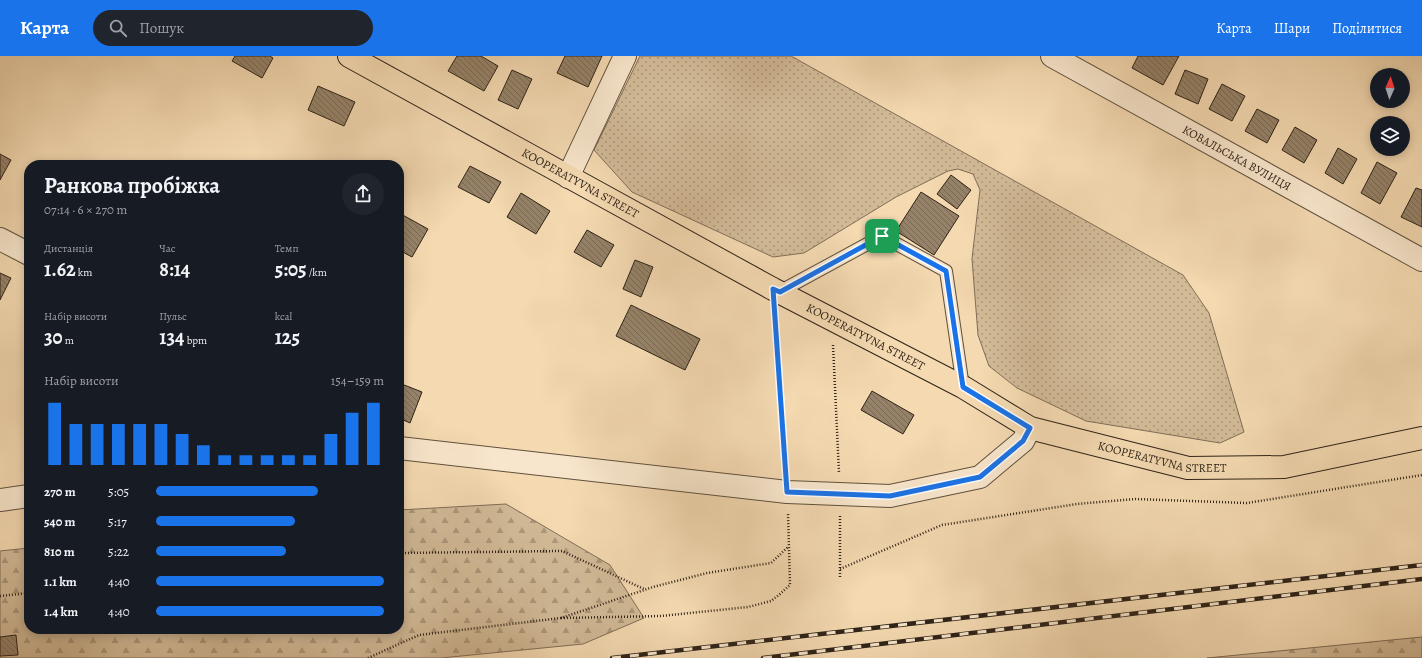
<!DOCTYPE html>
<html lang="uk">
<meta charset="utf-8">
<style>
:root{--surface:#171b24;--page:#20242c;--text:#f1f3f6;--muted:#9ea1a6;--accent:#1a73e8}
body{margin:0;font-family:Alegreya,serif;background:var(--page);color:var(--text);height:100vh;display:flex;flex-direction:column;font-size:15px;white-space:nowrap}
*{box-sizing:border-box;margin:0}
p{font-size:13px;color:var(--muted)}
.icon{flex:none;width:22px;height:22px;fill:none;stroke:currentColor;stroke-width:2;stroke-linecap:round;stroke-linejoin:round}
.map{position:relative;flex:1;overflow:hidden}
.panel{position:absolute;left:24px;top:104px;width:380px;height:474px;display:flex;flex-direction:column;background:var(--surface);border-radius:16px;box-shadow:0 2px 10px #0003}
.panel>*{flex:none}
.needle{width:26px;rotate:3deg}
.fabs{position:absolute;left:1370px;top:12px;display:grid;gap:8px}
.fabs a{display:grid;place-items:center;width:40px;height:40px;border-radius:50%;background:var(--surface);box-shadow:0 2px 10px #0003;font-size:20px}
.pin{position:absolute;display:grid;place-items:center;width:34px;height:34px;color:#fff;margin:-17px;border-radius:8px;box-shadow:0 2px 6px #0006}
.round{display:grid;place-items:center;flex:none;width:42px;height:42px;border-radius:21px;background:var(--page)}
.headline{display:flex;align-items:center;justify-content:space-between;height:68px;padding:0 20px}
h1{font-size:22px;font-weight:700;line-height:30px}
.figures{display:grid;grid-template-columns:repeat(3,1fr);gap:6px;height:68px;padding:4px 20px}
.figures div{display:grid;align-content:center}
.figures b{font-size:20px;font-weight:700}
.figures small{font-size:11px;font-weight:400}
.figures p{font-size:11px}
.chart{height:112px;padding:8px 20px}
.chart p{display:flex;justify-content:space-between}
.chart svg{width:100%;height:72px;margin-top:4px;stroke:var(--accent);stroke-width:6}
ul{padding:0 20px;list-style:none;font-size:13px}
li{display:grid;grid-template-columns:64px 48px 1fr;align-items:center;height:30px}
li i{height:10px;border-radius:5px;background:var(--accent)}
header{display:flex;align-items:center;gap:24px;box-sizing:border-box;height:56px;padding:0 20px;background:var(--accent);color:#fff}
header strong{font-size:19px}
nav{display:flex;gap:22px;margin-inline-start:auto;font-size:14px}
.search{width:280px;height:36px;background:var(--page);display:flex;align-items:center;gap:10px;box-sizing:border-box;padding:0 14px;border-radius:22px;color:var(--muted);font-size:15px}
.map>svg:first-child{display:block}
.grass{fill:url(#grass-dots);stroke:#806e58}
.forest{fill:url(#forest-firs);stroke:#806e58}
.building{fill:url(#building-back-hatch);stroke:#2e2318}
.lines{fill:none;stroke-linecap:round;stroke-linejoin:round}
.service-casing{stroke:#60503e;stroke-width:14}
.minor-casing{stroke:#60503e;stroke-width:24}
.primary-casing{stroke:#2e2318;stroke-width:24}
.path{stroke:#2e2318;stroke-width:2.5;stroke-dasharray:1 2;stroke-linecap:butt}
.service{stroke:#f8e6cc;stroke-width:12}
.minor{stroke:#f8e6cc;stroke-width:22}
.primary{stroke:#f4d9b1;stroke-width:22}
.rail-casing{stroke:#2e2318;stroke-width:4.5}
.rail{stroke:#f8e6cc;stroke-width:3;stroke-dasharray:9;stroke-linecap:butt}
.route-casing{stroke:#fff;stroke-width:8}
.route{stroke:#1a73e8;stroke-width:5}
.labels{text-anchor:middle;stroke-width:3;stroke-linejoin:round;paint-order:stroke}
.street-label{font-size:12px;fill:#2e2318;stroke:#f8e6cc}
</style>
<header>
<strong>Карта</strong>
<div class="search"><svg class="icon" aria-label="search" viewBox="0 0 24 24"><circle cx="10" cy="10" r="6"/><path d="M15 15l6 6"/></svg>Пошук</div>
<nav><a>Карта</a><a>Шари</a><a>Поділитися</a></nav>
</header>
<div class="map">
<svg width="1422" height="602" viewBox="0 0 1422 602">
<defs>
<pattern id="grass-dots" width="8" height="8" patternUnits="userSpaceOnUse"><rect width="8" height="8" fill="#d2ba97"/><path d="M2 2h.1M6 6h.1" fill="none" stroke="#ab977a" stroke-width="1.8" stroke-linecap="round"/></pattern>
<pattern id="forest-firs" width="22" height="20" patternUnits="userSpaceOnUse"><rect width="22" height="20" fill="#d2ba97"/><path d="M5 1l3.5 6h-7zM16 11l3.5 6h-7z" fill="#ab977a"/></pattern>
<pattern id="building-back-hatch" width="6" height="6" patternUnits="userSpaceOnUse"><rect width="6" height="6" fill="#958268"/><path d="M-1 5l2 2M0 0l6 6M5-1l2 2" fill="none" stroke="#7a6a55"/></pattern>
</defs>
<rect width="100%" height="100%" fill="#f4d9b1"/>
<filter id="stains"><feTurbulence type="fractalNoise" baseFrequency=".005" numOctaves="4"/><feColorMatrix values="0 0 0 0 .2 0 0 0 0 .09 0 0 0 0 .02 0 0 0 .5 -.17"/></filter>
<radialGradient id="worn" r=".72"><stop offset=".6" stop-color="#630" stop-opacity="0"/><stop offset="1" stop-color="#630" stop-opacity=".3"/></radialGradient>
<path class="grass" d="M640,0H791L1183,219L1209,257L1244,376L1220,387L1086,365L1017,332L989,310L978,279L972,203L980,134L973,118L958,113L948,115L896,141L804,197L773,201L632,136L594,94Z"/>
<path class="forest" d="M506,448L610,509L644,562L583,588L441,602H0V495L29,492V573H399V454Z
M1422,581V602H1207Z"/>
<path class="building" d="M235,0H270L273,2L262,22L232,5Z
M457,0H481L498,10L484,35L448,15Z
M565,0H602L588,31L557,17Z
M1138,0H1179L1163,29L1132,12Z
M512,14L532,23L518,53L498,44Z
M1185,14L1208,23L1198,48L1175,38Z
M1222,28L1245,40L1232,65L1209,53Z
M318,30L355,46L344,70L308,54Z
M1257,53L1279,64L1267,87L1245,75Z
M1295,71L1317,84L1304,107L1282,94Z
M1338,92L1357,103L1343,128L1325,117Z
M0,98L11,104L0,124Z
M1377,106L1397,117L1380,148L1361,137Z
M470,110L501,126L489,147L458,131Z
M951,119L971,134L957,153L937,138Z
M1416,132L1422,134V171L1401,161Z
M921,136L959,160L934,199L896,175Z
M521,137L550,155L536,178L507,161Z
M399,157L428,173L412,201L399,194Z
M587,174L614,189L601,211L574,196Z
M635,204L653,211L641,241L623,233Z
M0,217L11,222L0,244Z
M631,249L700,283L685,314L616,280Z
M399,327L422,336L410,367L399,362Z
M872,335L914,359L903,378L861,354Z
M16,579L18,599L0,600V581Z"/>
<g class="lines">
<g class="service-casing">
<path id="service" d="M779,236L882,180L946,215L963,331"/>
</g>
<g class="minor-casing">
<g id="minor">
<path id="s1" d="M1052,0L1422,204"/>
<path d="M568,121L625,0"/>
<path d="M0,183L29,198"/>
<path d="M399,392L787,436L890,440L980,421L1023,385L1030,372"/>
<path d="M0,444L29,440"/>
</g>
</g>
<g class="primary-casing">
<g id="primary">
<path id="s2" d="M349,0L773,233L963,331L1030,372L1188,412L1284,411L1422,382"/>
</g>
</g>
<path class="path" d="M775,258L786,414
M833,289L839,417
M840,460V522
M399,497L562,495L644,533
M840,513L942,469L1077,448L1135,443L1247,447L1422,419
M0,540L29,537
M561,562L661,560L748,551L771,545L780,538L790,529L788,457
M368,602L419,579L561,562L653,531L707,517L771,507L788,491"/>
<use href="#service" class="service"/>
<use href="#minor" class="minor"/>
<use href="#primary" class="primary"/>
<g class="rail-casing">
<path id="rail" d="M612,602L1422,509
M763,602L1422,523"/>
</g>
<use href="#rail" class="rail"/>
</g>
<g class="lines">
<g class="route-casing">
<path id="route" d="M882,180L946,215L963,331L1030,372L1023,385L980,421L890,440L787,436L773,233L780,236Z"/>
</g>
<use href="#route" class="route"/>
</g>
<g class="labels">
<g class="street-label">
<text dy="4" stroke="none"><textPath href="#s1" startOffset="211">КОВАЛЬСЬКА ВУЛИЦЯ</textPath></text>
<text dy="4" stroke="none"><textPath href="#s2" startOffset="264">KOOPERATYVNA STREET</textPath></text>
<text dy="4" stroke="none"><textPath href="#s2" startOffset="588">KOOPERATYVNA STREET</textPath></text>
<text dy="4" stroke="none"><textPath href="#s2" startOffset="912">KOOPERATYVNA STREET</textPath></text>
</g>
</g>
<rect width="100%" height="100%" filter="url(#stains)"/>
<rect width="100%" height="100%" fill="url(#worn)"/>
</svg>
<div class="fabs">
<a><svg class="needle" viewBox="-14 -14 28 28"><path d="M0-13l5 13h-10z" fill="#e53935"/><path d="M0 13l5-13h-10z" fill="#9ea1a6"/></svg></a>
<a><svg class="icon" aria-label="layers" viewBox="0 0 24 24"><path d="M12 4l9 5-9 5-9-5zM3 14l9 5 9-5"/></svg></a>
</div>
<div class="pin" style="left:882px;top:180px;background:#1e9e55"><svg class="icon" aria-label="arrive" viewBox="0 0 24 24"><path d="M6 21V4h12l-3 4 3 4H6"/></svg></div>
<section class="panel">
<div class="headline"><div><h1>Ранкова пробіжка</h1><p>07:14 · 6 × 270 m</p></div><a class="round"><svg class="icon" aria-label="share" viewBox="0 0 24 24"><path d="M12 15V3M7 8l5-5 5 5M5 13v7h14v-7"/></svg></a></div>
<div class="figures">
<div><p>Дистанція</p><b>1.62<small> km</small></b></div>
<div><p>Час</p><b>8:14</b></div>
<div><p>Темп</p><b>5:05<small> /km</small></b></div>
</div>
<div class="figures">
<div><p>Набір висоти</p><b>30<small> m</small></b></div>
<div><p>Пульс</p><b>134<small> bpm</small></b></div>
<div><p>kcal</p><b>125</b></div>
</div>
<div class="chart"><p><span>Набір висоти</span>154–159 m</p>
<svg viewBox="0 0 160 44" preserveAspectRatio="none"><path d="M5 44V6M15 44V19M25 44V19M35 44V19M45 44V19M55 44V19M65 44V25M75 44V32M85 44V38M95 44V38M105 44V38M115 44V38M125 44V38M135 44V25M145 44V12M155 44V6"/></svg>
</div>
<ul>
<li><b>270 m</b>5:05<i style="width:71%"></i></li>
<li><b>540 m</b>5:17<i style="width:61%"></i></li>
<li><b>810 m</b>5:22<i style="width:57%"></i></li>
<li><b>1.1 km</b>4:40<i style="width:100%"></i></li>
<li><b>1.4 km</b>4:40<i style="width:100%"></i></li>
</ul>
</section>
</div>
